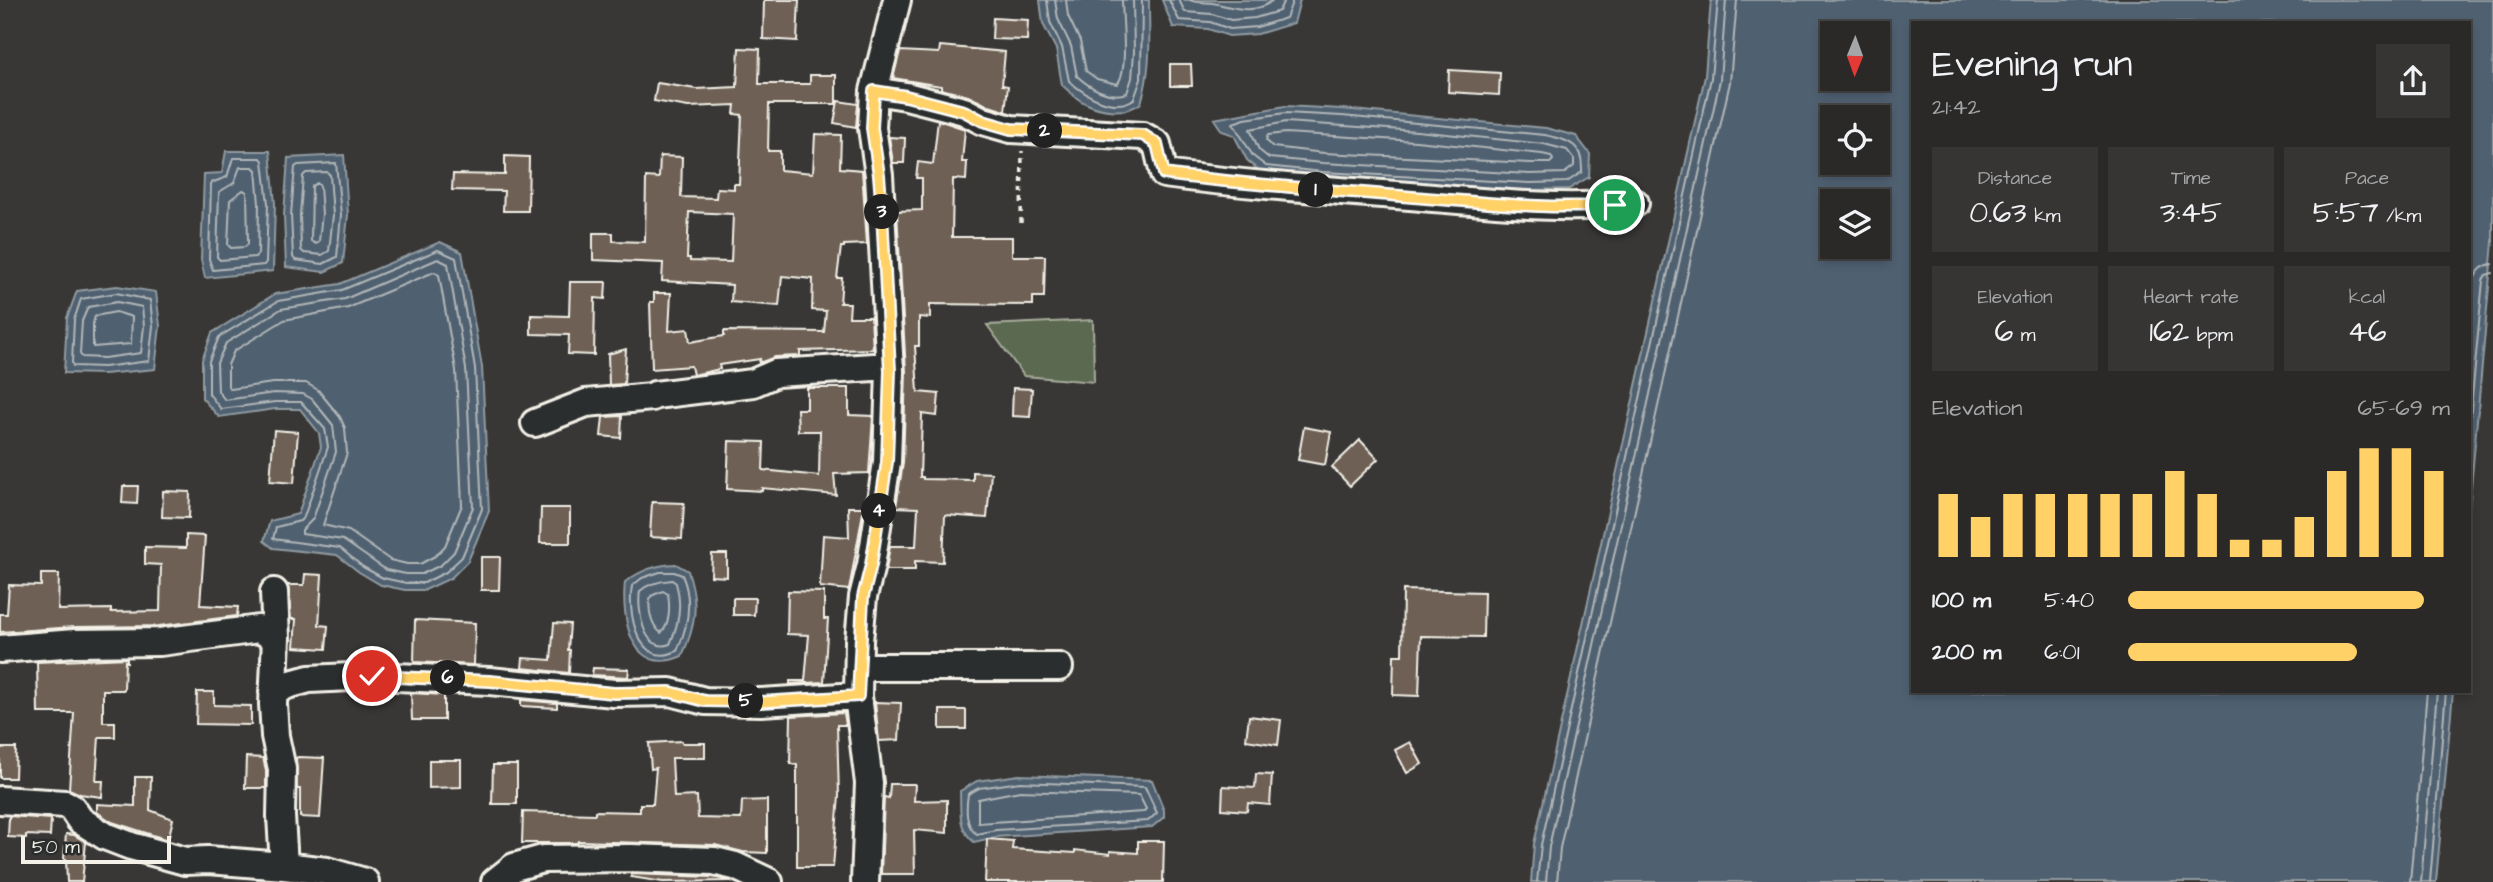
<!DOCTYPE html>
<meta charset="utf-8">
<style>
:root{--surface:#2a2928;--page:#363534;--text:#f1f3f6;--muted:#a5a6a8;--line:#464545;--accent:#ffd166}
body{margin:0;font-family:"Architects Daughter",sans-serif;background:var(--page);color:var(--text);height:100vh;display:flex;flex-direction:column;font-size:26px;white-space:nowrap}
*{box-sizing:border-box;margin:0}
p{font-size:23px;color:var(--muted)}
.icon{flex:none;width:38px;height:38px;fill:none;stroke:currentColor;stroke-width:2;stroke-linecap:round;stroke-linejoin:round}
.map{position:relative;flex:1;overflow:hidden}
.side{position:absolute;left:1911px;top:21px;width:560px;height:672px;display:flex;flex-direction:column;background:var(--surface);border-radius:0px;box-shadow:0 4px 10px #0003,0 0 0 2px var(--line)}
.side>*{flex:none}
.needle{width:46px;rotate:181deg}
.fabs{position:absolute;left:1820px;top:21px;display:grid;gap:14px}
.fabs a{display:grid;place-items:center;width:70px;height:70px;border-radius:0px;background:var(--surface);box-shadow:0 4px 10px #0003,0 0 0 2px var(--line);font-size:35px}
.scale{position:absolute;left:21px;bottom:18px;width:150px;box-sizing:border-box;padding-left:7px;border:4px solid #f4f1e8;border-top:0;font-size:19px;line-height:24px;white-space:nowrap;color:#f4f1e8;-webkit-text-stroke:5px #2a2d2e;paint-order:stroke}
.pin{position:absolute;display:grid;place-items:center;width:60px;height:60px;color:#fff;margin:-30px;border:4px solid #fff;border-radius:50%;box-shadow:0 2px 7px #0007}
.km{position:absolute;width:35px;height:35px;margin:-18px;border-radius:50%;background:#222;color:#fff;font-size:19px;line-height:35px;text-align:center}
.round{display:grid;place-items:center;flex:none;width:74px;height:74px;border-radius:0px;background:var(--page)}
.summary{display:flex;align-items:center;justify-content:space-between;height:119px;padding:0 21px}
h1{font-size:38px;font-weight:600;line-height:52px}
.metrics{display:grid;grid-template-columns:repeat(3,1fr);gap:10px;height:119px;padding:7px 21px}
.metrics div{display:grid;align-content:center;border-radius:0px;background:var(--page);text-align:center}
.metrics b{font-size:30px;font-weight:600}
.metrics small{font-size:19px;font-weight:400}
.metrics p{font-size:19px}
.chart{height:196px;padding:14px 21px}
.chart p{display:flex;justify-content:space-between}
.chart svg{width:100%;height:126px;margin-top:7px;stroke:var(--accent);stroke-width:6}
ul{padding:0 21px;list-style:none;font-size:23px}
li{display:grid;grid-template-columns:112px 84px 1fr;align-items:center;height:52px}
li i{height:18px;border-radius:9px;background:var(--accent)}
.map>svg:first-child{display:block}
.green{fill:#5c6951;stroke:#a8ad9c;stroke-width:2}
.water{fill:#4f6171;stroke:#919ba1;stroke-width:2;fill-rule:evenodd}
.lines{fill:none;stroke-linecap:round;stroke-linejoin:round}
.shore{stroke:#b2b7b8;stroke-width:2}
.building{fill:#6e6054;stroke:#f4f1e8;stroke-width:2;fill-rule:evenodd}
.minor-casing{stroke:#f4f1e8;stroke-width:32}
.path{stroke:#f4f1e8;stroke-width:3.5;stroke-dasharray:5 5;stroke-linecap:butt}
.minor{stroke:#2a2d2e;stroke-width:26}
.route-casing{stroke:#fff;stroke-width:14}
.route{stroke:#ffd166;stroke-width:9}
</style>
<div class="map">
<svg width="2493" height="882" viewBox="0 0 2493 882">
<rect width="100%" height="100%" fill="#383736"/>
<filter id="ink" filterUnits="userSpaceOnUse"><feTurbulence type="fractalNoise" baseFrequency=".0143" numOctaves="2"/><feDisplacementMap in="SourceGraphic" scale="14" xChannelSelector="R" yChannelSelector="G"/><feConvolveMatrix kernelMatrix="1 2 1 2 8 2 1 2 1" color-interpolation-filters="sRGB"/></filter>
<g filter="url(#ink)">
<path class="green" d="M1093,320L1094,382L1024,376L987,325Z"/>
<path class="water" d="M1040,0H1149C1149,37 1152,68 1141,103C1126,115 1101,111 1085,103C1077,100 1069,91 1062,85L1056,49L1043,24Z
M1162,0H1300L1294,23L1258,34L1229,36L1208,29L1173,27Z
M1711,0H2493V242L2469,510V23H1913V691H2453L2436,882H1531L1534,844L1705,76ZM1832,33H1878V79H1832ZM1832,117H1878V163H1832ZM1878,201V247H1832V201Z
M1285,106L1342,109L1546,128L1576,136L1590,154L1589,177L1569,189L1530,190L1322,179L1262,173L1247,160L1234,135L1222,131L1214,119Z
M226,151H270L275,204L273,271L205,278L201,260L204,174L222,173Z
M344,155L348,215L343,263L324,272L286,267L284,215L288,158Z
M440,242L462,252L482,367L489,511L468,561L451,578L425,590H405L381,585L359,572L337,555L273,548L264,541L270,521L298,514L321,447L319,433L300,409H275L219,417L202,398V360L212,333L275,294L340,284Z
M117,286L156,292L160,326L155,369L104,374L64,373L67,318L77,291Z
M676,564L688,571C699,604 696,625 682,656C632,678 621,620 625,582C641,570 656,565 676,564Z
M1019,775L1152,780L1164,810V817L1152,827L996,837L974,842C957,828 961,812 960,791L977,781Z"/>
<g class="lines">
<path class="shore" d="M1047,0L1050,22L1062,47L1069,81C1085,95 1113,113 1134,99L1141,79L1142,0
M1055,0L1058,19L1071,46L1077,76C1090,88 1109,99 1127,93L1132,78L1134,52L1133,0
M1066,0L1068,16L1080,41L1086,71L1097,79L1117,84C1129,72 1122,19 1122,0
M1169,0L1179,20L1210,22L1230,29L1257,27L1286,18L1293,0
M1179,0L1185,12L1212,14L1231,20L1255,18L1279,11L1284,0
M1190,0C1197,3 1205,2 1213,3C1233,7 1254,16 1273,0
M1285,113L1342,116L1545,135C1570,141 1583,143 1582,172L1567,182L1530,183L1323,172L1266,166L1253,156L1233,123L1245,119Z
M1286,122L1417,131L1544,144L1567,150L1574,159V166L1565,173L1530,174L1323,163L1269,158L1259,150L1250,129Z
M1286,133L1416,141L1542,154L1551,156L1553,160L1550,163H1530L1324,153L1273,147L1266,140L1268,135Z
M233,158H261L263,161L268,204L266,262L264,265L213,270L209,259L211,183L227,177Z
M336,163L341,215L337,257L323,264L295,260L293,257L291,215L295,167L298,165Z
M240,167H253L256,170L259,204L258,254L255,257L220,260L217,257L219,192L234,183Z
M327,172L330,175L333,215L329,251L322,255L304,253L301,250L300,215L303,176L306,173Z
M317,183L320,186L322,214L319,241L316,244L311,241L312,186Z
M243,190L247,192L248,244L245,247L231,248L228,245L230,200Z
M438,250L456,258L475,368L482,509L462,557L446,572L424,583H406L383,578L363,567L340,548L273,539L276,527L300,521L304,517L328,447L325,429L301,402H275L221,409L209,394V361L219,337L278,301L342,290Z
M438,259L448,264L466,369L473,507L454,552L441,565L422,574H406L386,570L343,540L302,534V530L313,519L336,452L333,425L312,399L303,394L274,393L225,400L218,391L217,363L226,343L281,309L345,299Z
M434,272L439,275L456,370L462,505L445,546L435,556L420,564H407L390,560L349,531L323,525L347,453L345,428L340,417L318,390L306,383H273L231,389L228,386V365L234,351L284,320L348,308Z
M116,293L150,300L153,326L149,361L104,367L73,366L72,363L74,320L81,299Z
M117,302L142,307L144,326L141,353L104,358L82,357L80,354L82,321L88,307Z
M116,312L132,317L131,344L93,347V324L95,316Z
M2469,332C2471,311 2465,266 2493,264
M2469,431L2483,280L2486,275L2493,273
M660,572H674L682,575C693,600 688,627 677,651C638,670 627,613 632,586L642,578Z
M672,580L676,583C682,603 679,624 670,644C643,654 637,609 640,591C649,583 660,581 672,580Z
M663,591L668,594C670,606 670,625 661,633C651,625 647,608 651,596Z
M1020,782L1145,787L1157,813L1148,821L996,830L977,834C965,827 966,807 968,794L979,788Z
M1020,791L1139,795L1146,809L1143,812L978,823V799Z
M1537,882L1541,845L1711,78L1718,0
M1546,882L1549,847L1720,80L1726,0
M1557,882L1560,848L1730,82L1737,0
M2410,882L2427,691
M2421,882L2437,691
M2430,882L2446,691"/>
</g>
<path class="building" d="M764,0H799L797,41L763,39Z
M993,18L1028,20L1027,40L992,39Z
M940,46L1005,52L1002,85L1008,86L1005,111L989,106L968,96L941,89V86L893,78L900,51L939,53Z
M739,48L760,49L759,84H810V75H836V104H769L768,151H780V170L813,173L815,134L841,135L840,168L862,170L867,244L844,245V247H841L837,278H842L840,303H850L849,317H871L873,349L800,351V356L775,357L759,363L760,359L719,365L720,369L693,375L691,366L652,369L650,302H654V293H671L669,331L688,329L690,342L724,336V331L824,332L826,311L812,310L813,279L782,276L779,306L731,302L732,285L662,281L663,263L593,260V233H613V241L645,242L646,177L659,178L660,156L682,157L681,197L716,198L717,188L734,189V184H739L742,115L734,114L735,105L688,107L654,101L657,83L696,89L737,87ZM689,212L733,214L731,262L690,261V258H687Z
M1170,64H1191L1192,86H1170Z
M1449,70L1500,73L1499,95L1448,92Z
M838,101L858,104L856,127L834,123Z
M938,120L965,129L962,162H967L966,180L953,179L952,237H1012V256H1045L1044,297H1033V305L930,304V318L919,317V346H915L918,392L939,394L937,416L922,414L920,477H923V479L973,480V472L991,473L987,518L945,515L943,562L915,561V570H886L890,546H916L918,508L896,507L903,463L906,372L897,211L922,210V178H916L918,162L933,164Z
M889,137L905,138L904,163H893Z
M505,156L529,157L528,211H503L504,191L452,190L453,174L505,175Z
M570,282H606L605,299L595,298L594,355L568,354L569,335L531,334V315L569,316Z
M626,349L624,384L609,385L608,354Z
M807,388H849V415L873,416L869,473L834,474L836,495L762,488V491L727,489L729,441L764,442L763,470L819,476L820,431H798L797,409H807Z
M1013,388L1032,389L1030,417L1012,416Z
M622,416L621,438L601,436L603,417Z
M1304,427L1331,432L1325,465L1298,460Z
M274,430L298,432L294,483L270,481Z
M1360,440L1378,459L1350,486L1332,467Z
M123,486H138L137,504L122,503Z
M163,491L190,492L189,518L162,517Z
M652,502L684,503L682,539L650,537Z
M848,507H864L849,590L820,587L823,535L849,537Z
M541,508H570V543H540Z
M186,535L205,536L200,605L238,607L237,616L159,626L75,627L0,632V614H7L9,585L41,586V574H59L58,610L111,609V612L160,611L161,565L145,564V547L186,548Z
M712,554H727V577L711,576Z
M481,557H500L499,590H481Z
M305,574L322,575L319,625L328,626L326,649L294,647L296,619H291L288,585H304Z
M1403,590L1484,592L1483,637L1421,636L1419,696L1393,695L1394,655H1402Z
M788,591L824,592V619H828L824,682L790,684V681H805L809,635L787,634Z
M733,598H755L754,615H733Z
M415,620L475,623L474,665L414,662Z
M554,623L570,624L568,650H570L569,673L522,668L523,658L551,660Z
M127,658V662L125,661L124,690H103V722H115V737H99L96,781H103L102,797L80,794L69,789L74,713H38L37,662Z
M593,668L629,669L628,677L592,675Z
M197,692H214V705L251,706V725L196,724Z
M411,693L444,695V720H412Z
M521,700L557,703V708L521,706Z
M875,702L901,703L899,740L879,741Z
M940,710H966V729H940Z
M844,713L846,725H837L839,796L833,867H797V765L790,764L791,716Z
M1249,716L1281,720L1278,745L1246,740Z
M682,741V743H705V758H672L674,797L697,796L698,818L741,819L742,801L767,800V853L743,852L715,845L578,841L577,843H522L523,812L595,814V811L640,812V804H653L656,768L651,769L649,743Z
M1410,742L1422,764L1407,773L1395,750Z
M0,748H16L15,778H0Z
M246,757L263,758L266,770V788H245Z
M298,757L324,758L320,818L300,817V789H297L296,758Z
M429,760H461V787L429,788Z
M493,765H517V804H492Z
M1256,774L1272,775L1270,805L1248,803L1247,811L1222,809L1223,786L1255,788Z
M135,777H151L150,810L173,819L168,840L112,822L97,812V804L135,806Z
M890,784H915L914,801L947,800V833L914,830L915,874H881L884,797L889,798Z
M9,816L51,819L50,836L26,835V838L8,837Z
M66,834L74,835L86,842L82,882H67L66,859H64Z
M987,839L1013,841L1012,849L1075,853V850L1110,854V851L1138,853V841H1164L1163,882H985Z
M631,874L712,877L731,881L663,882L631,877Z"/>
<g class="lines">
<g class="minor-casing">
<path id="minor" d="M874,91L906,96L964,111L983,121L1011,129L1143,136L1157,144L1164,174C1246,185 1328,190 1410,196C1485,202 1560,211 1635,203
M535,423L586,403L652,397L655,395L753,383L776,373L890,366
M274,592L276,638L273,704L275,736L282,769L281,816L284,866
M0,649L75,643L160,642L259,629L276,638
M859,667H1059
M273,692L287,685L309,679L372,676L490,681L614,693L670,692L705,701L761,702L858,696
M0,800L65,804L72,808L80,820L105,836L131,846L185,861L208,860L284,866L327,871L365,882
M495,882L514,867L543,859L631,858L714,861L735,866L769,882
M865,882L869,783L858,696L859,641L863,597L871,565L887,462L890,371L879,175L872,128L874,91L897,0"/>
</g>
<path class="path" d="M1021,223L1022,151"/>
<use href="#minor" class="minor"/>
</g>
</g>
<g class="lines" filter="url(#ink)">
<g class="route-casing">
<path id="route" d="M372,676L490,681L614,693L670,692L705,701L761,702L858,696L863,597L871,565L887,462L890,371L882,212L879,175L872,128L874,91L906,96L964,111L983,121L1011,129L1143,135L1157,144L1164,174C1247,185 1330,190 1413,197C1480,202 1548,210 1615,205"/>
</g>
<use href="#route" class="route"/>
</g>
</svg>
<div class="fabs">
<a><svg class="needle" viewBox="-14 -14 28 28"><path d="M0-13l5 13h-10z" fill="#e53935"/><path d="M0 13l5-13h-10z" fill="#a5a6a8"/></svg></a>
<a><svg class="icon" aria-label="locate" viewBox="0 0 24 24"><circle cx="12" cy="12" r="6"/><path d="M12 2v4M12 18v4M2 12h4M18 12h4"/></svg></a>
<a><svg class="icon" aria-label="layers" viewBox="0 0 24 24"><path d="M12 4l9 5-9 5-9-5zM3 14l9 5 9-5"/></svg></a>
</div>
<div class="scale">50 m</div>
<div class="pin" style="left:1615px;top:205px;background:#1e9e55"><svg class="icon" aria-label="arrive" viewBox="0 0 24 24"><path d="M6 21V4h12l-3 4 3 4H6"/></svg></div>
<div class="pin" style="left:372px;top:676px;background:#d93025"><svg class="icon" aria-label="check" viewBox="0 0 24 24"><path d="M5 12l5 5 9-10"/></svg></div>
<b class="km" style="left:1316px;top:190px">1</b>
<b class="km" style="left:1045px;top:131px">2</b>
<b class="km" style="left:882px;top:212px">3</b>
<b class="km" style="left:879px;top:511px">4</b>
<b class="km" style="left:746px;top:701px">5</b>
<b class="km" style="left:448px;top:678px">6</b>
<section class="side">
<div class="summary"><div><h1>Evening run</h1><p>21:42</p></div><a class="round"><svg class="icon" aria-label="share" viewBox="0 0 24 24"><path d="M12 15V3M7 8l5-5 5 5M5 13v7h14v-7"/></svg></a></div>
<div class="metrics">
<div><p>Distance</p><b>0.63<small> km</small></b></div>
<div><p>Time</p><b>3:45</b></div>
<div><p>Pace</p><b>5:57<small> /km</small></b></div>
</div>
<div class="metrics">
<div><p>Elevation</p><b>6<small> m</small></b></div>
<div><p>Heart rate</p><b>162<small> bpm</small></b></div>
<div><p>kcal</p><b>46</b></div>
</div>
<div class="chart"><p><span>Elevation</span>65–69 m</p>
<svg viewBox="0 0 160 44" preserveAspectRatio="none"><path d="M5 44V22M15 44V30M25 44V22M35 44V22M45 44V22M55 44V22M65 44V22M75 44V14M85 44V22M95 44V38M105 44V38M115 44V30M125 44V14M135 44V6M145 44V6M155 44V14"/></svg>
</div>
<ul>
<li><b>100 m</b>5:40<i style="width:92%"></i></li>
<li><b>200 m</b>6:01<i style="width:71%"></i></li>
</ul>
</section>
</div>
